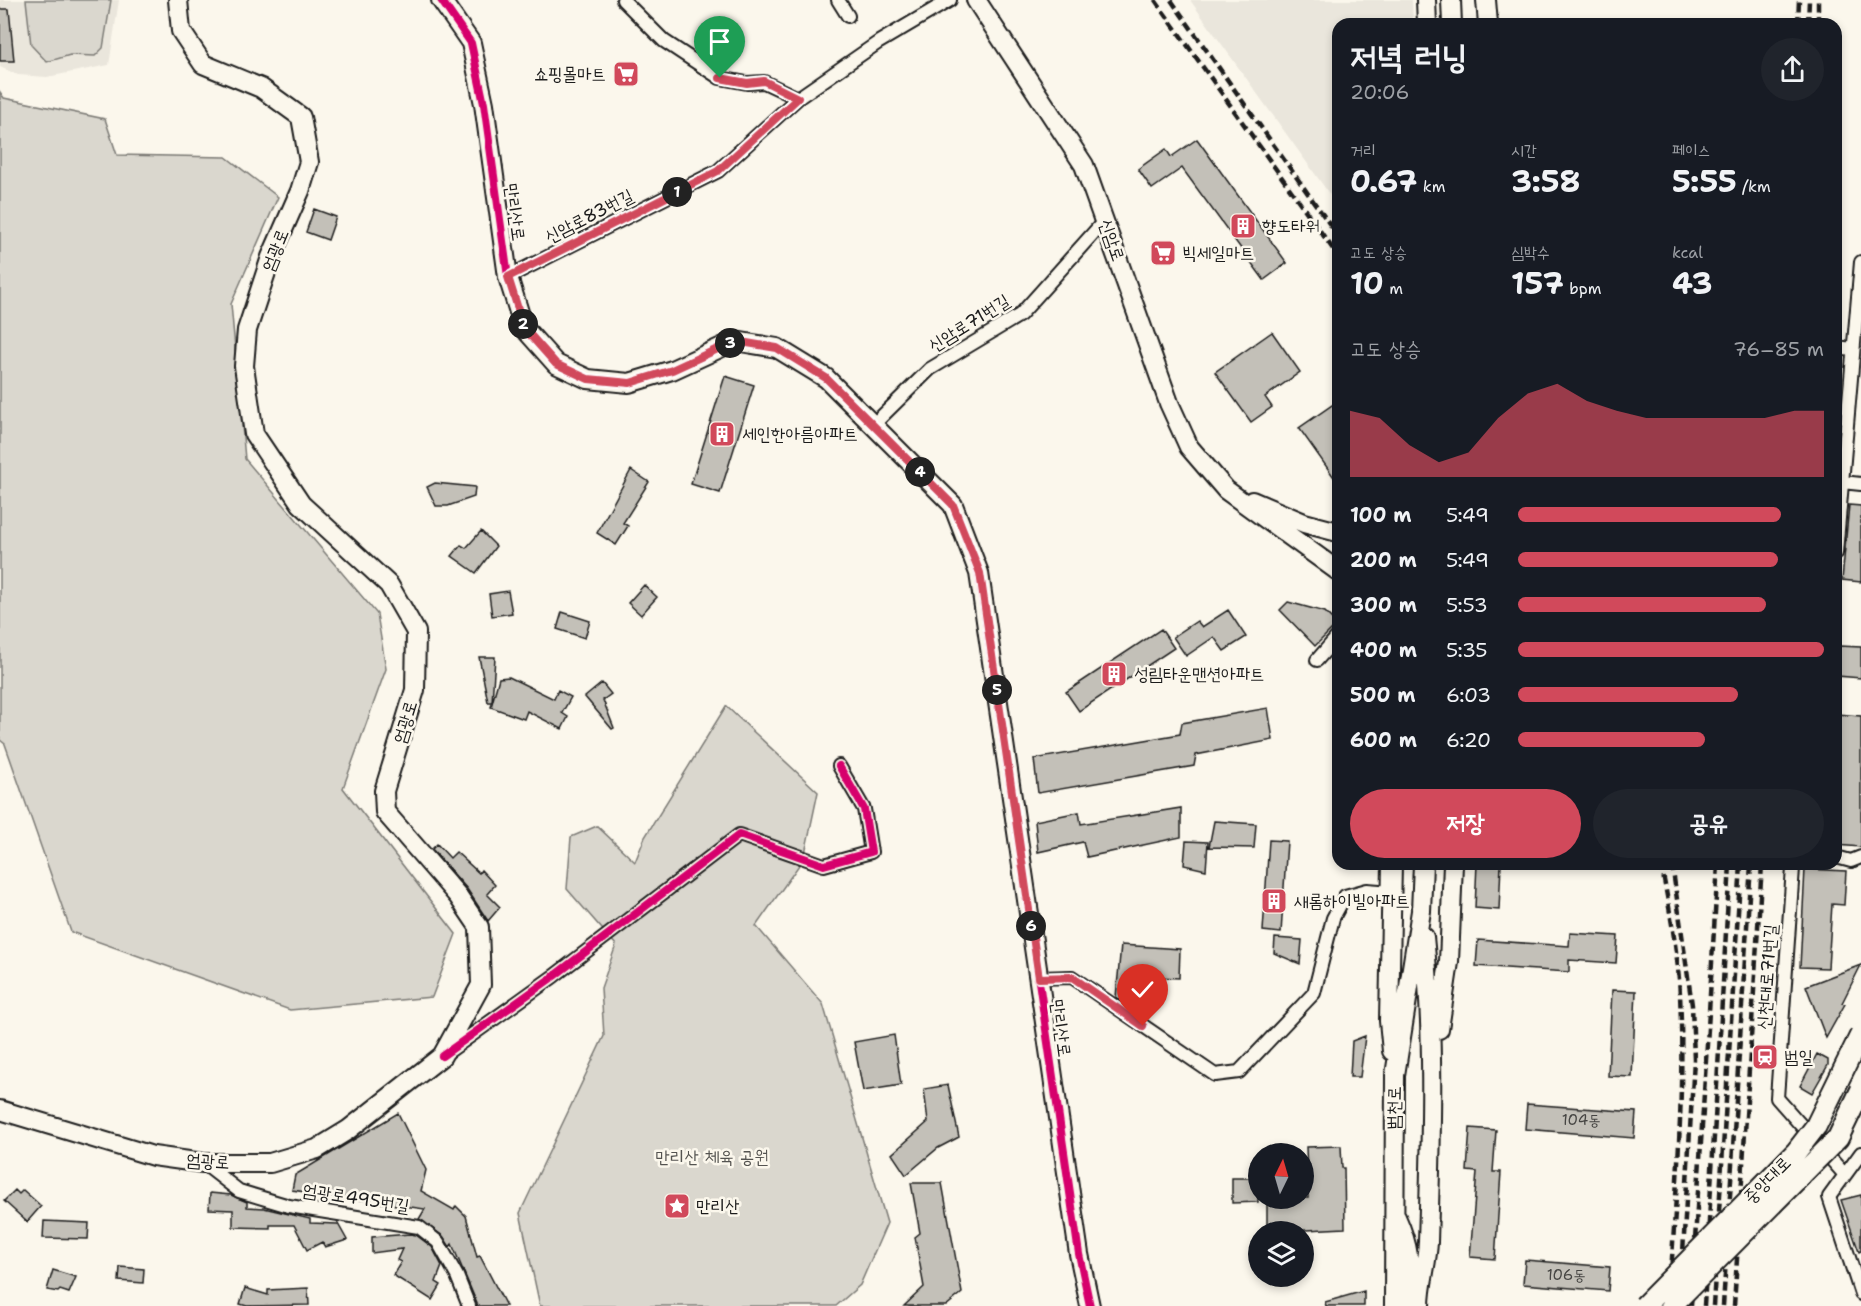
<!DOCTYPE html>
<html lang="ko">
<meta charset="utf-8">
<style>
:root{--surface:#171b24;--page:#20242c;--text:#f1f3f6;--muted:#9ea1a6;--accent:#d1495b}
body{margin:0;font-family:"Shantell Sans","Poor Story",sans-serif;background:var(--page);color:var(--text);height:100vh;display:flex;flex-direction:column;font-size:22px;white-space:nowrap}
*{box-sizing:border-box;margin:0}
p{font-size:20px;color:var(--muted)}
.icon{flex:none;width:33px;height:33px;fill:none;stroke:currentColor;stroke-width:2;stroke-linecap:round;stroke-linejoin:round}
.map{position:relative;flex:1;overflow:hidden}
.side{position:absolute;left:1332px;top:18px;width:510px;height:852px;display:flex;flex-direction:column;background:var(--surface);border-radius:18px;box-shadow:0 3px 9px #0003}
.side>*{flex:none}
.needle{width:39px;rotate:5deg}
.fabs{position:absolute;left:1248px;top:1143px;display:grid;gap:12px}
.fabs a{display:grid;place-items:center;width:66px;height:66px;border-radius:50%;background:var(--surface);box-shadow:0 3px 9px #0003;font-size:30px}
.pin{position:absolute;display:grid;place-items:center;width:51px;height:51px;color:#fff;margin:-62px -26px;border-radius:50% 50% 50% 0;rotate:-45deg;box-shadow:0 0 6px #0007}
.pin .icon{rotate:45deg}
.km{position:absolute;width:30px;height:30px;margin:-15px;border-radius:50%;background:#222;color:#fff;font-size:16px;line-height:30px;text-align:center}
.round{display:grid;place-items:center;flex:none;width:63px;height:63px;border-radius:32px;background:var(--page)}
.headline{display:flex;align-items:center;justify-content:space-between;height:102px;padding:0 18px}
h1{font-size:33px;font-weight:700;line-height:45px}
.figures{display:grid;grid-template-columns:repeat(3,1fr);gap:9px;height:102px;padding:6px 18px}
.figures div{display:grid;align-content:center}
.figures b{font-size:30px;font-weight:700}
.figures small{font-size:16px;font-weight:400}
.figures p{font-size:16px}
.chart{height:168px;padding:12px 18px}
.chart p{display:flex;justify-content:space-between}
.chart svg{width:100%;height:108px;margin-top:6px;fill:var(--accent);opacity:.7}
.cta{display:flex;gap:12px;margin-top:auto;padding:12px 18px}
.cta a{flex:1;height:69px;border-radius:36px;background:var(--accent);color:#fff;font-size:24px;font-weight:700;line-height:69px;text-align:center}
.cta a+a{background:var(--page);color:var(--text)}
ul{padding:0 18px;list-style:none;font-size:20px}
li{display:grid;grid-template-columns:96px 72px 1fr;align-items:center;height:45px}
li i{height:15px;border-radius:8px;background:var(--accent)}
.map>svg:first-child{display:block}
.built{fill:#eae6dc}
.green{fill:#dad7ce;stroke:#7b7a75;stroke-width:1.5}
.building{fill:#c3c0b8;stroke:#1c1c1c;stroke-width:1.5}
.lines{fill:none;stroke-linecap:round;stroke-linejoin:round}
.street-casing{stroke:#1c1c1c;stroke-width:16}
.secondary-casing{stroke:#1c1c1c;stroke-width:22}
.street{stroke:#fbf7ec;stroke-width:12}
.secondary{stroke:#fbf7ec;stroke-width:18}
.rail{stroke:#1c1c1c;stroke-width:4.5;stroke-dasharray:9 4.5;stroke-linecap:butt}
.primary-bridge-casing{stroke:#1c1c1c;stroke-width:24;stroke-linecap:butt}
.primary-bridge{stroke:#fbf7ec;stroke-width:20}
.cycleway-casing{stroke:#fbf7ec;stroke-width:11}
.cycleway{stroke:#d6006c;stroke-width:8}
.route-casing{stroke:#fff;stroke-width:12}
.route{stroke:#d1495b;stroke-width:8}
.labels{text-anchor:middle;stroke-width:5;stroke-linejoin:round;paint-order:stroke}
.number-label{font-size:15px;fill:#464543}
.poi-label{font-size:18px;fill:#1c1c1c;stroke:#fbf7ec;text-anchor:start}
.street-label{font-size:18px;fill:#1c1c1c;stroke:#fbf7ec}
.park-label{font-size:18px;fill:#555451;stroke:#fbf7ec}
</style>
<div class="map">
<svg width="1861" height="1306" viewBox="0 0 1861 1306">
<rect width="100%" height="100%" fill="#fbf7ec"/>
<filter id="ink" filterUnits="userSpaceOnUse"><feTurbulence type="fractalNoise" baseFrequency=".0167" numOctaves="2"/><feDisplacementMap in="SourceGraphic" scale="12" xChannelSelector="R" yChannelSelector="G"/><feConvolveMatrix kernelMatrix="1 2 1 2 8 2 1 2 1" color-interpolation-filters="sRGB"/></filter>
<g filter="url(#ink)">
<path class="built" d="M0,0H119L109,65L47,77L18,75L0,67Z
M1190,0H1412L1413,24H1338V206Z"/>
<path class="green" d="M26,0H111L103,48L95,56L70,55L47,62L31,45Z
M0,92L4,98L105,119L117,155L226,157L278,197L231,304L245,459L377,614L386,669L343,788L456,934L432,997L290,1010L71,932L5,744L0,740Z
M726,706L818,792L804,858L756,926L823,1004L887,1223L860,1285L836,1306H540L520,1213L604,1036L601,988L616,945L567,889L571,837L597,826L635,862L645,837Z"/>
<path class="building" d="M0,9H9L14,61H0Z
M1197,139L1287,263L1264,280L1182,168L1152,189L1138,169L1166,149L1171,157Z
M314,209L336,217L328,240L306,232Z
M1272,332L1300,372L1265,397L1272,407L1251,422L1215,372Z
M725,376L754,385L720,493L691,484Z
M1338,401V483L1299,428Z
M631,470L649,482L623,523L628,526L616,545L597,533Z
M435,483L475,487L474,497L448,506H436L427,487Z
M1849,505L1861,506V582L1842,580Z
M481,531L496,546L476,573L452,556L461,545L466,548Z
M644,585L657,597L641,615L628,603Z
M508,591L512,613L492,616L489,594Z
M1288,602L1325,612L1337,624L1315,646L1280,610Z
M1228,610L1246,637L1224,651L1214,637L1186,656L1173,637L1197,621L1202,627Z
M562,612L590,621L585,638L557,629Z
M1161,629L1174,648L1079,711L1066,692Z
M1839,646L1861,647V678L1837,676Z
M479,657H495L492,702H488Z
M509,677L554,699L558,690L571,697L562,713L568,717L562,729L527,711L524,719L491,707L499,678Z
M602,683L611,694L603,700L614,728L612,729L585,697Z
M1268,708L1273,740L1196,755L1194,766L1038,793L1034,759L1180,734L1182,723Z
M1836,714L1861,716V847L1836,845Z
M1181,808V837L1087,857L1083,842L1038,852L1035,821L1079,812L1081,824Z
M1214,821L1256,824L1254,848L1209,847Z
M1269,840L1287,841L1281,933L1263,931Z
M1186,841L1208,842L1206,870L1184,865Z
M437,844L450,858L456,852L479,873L481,870L495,885L487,894L500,907L488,921L467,889L432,849Z
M1477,864H1501L1499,910L1475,908Z
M1805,869L1846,871L1844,905L1832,904L1828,968L1800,967Z
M1570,933L1618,936L1616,963L1569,960V972L1476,966L1478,940L1569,946Z
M1275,938L1302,940L1300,964L1274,953Z
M1121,945L1180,949L1179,978L1156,977L1152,999L1134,998L1133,1005L1125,1003L1116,997Z
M1861,965L1842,1003L1845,1004L1826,1038L1806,986Z
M1612,990L1636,991L1632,1077L1608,1076Z
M894,1035L901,1085L863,1091L854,1042Z
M1365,1036L1360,1077H1350L1352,1041Z
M1817,1054L1828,1060V1065L1812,1093L1800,1086Z
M948,1085L959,1137L938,1148L906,1175L892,1154L928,1122L924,1089Z
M1527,1104L1636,1112L1634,1138L1525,1129Z
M398,1113L426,1170L421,1191L454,1210L456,1206L466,1216L477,1257L480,1256L506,1306H478L452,1244L450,1247L443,1236L419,1219L425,1209L292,1190L295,1175Z
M1470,1128L1496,1130L1493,1172H1501L1495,1259L1470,1257L1477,1172L1467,1171Z
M1341,1146L1342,1168H1344L1345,1228L1267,1232V1198H1308L1306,1147Z
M1232,1178H1258V1202L1232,1203Z
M911,1183H942L962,1293L946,1306H904L924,1287L915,1237L920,1233Z
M15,1190L19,1194L23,1190L41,1206L27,1222L4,1201Z
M210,1193L231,1195L247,1202V1207L264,1208L310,1219V1223L338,1224L347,1240L325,1247L322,1242L307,1250L294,1225H270V1228L233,1227V1210L209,1209Z
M1861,1195V1251L1859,1252L1841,1200Z
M44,1221L89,1223L88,1239L43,1238Z
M410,1234L416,1235L432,1247L442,1266L436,1282L441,1285L432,1300L393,1275L401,1262L397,1260L402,1249L372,1253V1237Z
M1525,1260L1610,1267L1608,1291L1523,1284Z
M120,1267L144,1269L143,1283L119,1281Z
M53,1270L76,1277L69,1293L60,1290L58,1292L47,1290Z
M245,1288L268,1295V1290L308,1288L309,1305L247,1306L240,1304Z
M1364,1291V1306H1326L1325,1302Z"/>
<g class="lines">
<g class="street-casing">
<path id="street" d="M623,0L664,41L720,78L747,83L764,82L798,98
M838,0L848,16
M508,277L718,171L798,98L879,42L950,0
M1836,348L1853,350
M873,425L930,369L1020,315L1105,220
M1842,482L1861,484
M1836,553L1861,262
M1317,660L1338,636
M1836,857L1851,861L1861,857
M1796,864L1793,868L1777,1098L1845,1175
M1039,978L1072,977L1215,1075L1239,1072L1314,993L1333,918L1345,896L1367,890L1392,892
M448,1052L554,976L739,835L824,865L871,852L864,809L839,766
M1861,1153L1829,1197L1861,1294
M203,1163L239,1191L289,1206L419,1227L438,1242L457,1276L469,1306"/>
</g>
<g class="secondary-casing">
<path id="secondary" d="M441,0L471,43L484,104L508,277L524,328L556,364L588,379L629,383L672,370L735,341L777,348L826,378L953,505L979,573L1079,1254L1090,1306
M976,0L1084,165L1169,403L1189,447L1226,490L1338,571
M1426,0L1427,24
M1451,0L1452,24
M1486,0L1488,24
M1252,501L1304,523L1338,532
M1439,1029L1449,962L1453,864
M1392,1051L1389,1021L1392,864
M0,1110L153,1156L203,1163H270L317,1149L348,1130L442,1056L481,985L479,927L458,896L385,812L384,791L415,690L416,632L389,585L301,504L254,434L244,366L247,330L271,257L300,191L309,162L301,117L261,88L203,64L181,31L178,0
M1396,1217C1410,1248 1410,1264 1409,1298
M1394,1306L1395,1075L1421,911L1423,864
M1420,1306C1420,1284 1427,1264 1428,1242C1431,1140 1435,1039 1424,937"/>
</g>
<use href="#street" class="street"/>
<use href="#secondary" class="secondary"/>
<path class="rail" d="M1155,0L1338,256
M1171,0L1338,236
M1798,24L1799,0
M1808,24L1809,0
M1818,24V0
M1661,864C1669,907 1678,951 1680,995C1685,1098 1675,1203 1669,1306
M1672,864L1692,1005L1694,1059L1680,1306
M1691,1306L1718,864
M1704,1306L1730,864
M1713,1306L1741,864
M1723,1306L1751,864
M1734,1306L1762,864"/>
<g class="primary-bridge-casing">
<path id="primary-bridge" d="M1644,1306L1796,1152L1816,1126L1861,1034
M1671,1306L1838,1138L1861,1090"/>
</g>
<use href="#primary-bridge" class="primary-bridge"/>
<g class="cycleway-casing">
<path id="cycleway" d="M441,0L471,43L484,104L508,277L524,328L556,364L588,379L629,383L672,370L735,341L777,348L826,378L953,505L979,573L1079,1254L1090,1306
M442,1056L554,976L739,835L824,865L871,852L864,809L839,766"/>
</g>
<use href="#cycleway" class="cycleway"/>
</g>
</g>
<g class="lines" filter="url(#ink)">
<g class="route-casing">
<path id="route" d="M720,78L747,83L764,81L798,98L718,171L508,277L524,328L556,364L588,379L630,383L672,370L735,341L777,348L826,378L953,505L980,573L1039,978L1072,977L1143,1026"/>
</g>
<use href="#route" class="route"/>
</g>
<defs>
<g id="supermarket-square" transform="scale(1.35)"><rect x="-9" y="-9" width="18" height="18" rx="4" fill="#d1495b" stroke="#fbf7ec"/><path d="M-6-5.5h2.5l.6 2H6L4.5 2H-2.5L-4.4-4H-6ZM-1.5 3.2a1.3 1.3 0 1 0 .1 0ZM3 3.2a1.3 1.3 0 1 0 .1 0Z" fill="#fff"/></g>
<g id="building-square" transform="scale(1.35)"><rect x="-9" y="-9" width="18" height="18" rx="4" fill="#d1495b" stroke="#fbf7ec"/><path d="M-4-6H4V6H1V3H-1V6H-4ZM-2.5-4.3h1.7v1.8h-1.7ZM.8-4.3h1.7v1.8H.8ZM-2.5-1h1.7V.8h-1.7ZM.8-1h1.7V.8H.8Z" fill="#fff"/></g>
<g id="station-square" transform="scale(1.35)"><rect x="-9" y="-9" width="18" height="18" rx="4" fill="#d1495b" stroke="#fbf7ec"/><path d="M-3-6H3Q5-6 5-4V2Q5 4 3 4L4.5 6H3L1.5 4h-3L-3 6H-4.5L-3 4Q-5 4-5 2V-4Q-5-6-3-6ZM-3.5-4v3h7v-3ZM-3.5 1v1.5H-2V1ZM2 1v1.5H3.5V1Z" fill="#fff"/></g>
<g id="sight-square" transform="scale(1.35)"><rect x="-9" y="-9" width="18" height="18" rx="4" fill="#d1495b" stroke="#fbf7ec"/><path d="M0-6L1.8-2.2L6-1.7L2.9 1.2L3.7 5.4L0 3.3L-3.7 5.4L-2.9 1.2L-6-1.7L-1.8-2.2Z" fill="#fff"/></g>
</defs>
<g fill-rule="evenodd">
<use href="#supermarket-square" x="626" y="74"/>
<use href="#building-square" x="1243" y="226"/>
<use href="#supermarket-square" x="1163" y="253"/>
<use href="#building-square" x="722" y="434"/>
<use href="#building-square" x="1114" y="674"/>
<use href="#building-square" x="1274" y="901"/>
<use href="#station-square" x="1765" y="1057"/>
<use href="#sight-square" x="677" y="1206"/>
</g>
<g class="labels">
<g class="number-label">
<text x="1581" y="1125">104동</text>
<text x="1566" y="1280">106동</text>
</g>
<g class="poi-label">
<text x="606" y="80" text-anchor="end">쇼핑몰마트</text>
<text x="1262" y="232">향도타워</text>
<text x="1182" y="259">빅세일마트</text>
<text x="742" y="440">세인한아름아파트</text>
<text x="1134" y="680">성림타운맨션아파트</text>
<text x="1294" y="907">새롬하이빌아파트</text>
<text x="1784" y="1063">범일</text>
<text x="696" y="1212">만리산</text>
</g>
<g class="street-label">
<text transform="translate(515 212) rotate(82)" y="6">만리산로</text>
<text transform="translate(589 216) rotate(-27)" y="6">신암로83번길</text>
<text transform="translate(1112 240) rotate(71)" y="6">신암로</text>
<text transform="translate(275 250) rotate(-68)" y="6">엄광로</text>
<text transform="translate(969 323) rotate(-32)" y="6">신암로71번길</text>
<text transform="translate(405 722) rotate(-73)" y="6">엄광로</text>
<text transform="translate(1767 977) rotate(-86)" y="6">신천대로71번길</text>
<text transform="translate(1061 1028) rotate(82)" y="6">만리산로</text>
<text transform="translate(1394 1108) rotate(-89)" y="6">범천로</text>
<text transform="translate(208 1161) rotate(4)" y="6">엄광로</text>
<text transform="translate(1767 1180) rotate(-45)" y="6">중앙대로</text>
<text transform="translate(356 1198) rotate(9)" y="6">엄광로495번길</text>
</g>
<g class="park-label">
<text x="712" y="1163">만리산 체육 공원</text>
</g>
</g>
</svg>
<div class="fabs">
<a><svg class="needle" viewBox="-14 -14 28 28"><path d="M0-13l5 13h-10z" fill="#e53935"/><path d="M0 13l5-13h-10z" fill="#9ea1a6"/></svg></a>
<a><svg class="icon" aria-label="layers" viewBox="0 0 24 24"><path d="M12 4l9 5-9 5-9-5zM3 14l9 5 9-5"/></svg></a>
</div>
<div class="pin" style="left:720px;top:78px;background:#1e9e55"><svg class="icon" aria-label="arrive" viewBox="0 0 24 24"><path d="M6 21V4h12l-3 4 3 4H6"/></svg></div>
<div class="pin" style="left:1143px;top:1026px;background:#d93025"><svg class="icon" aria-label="check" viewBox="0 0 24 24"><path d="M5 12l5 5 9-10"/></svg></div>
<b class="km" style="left:677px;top:192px">1</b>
<b class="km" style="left:523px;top:324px">2</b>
<b class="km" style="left:730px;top:343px">3</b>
<b class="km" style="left:920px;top:472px">4</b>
<b class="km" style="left:997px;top:690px">5</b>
<b class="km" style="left:1031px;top:926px">6</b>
<section class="side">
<div class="headline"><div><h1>저녁 러닝</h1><p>20:06</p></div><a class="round"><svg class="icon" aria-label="share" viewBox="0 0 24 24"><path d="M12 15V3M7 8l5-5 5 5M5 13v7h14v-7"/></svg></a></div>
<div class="figures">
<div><p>거리</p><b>0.67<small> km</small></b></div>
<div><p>시간</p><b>3:58</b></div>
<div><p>페이스</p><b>5:55<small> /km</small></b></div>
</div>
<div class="figures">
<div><p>고도 상승</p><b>10<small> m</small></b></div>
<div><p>심박수</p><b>157<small> bpm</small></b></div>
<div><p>kcal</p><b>43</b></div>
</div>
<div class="chart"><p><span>고도 상승</span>76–85 m</p>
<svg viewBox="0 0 160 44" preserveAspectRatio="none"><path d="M0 44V17L10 20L20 31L30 38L40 34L50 20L60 10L70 6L80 13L90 17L100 20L110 20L120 20L130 20L140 20L150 17L160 17V44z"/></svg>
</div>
<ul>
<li><b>100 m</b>5:49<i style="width:86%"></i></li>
<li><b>200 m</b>5:49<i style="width:85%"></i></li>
<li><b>300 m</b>5:53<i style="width:81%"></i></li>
<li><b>400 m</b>5:35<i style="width:100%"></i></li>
<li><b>500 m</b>6:03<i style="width:72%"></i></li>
<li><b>600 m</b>6:20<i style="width:61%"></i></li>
</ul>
<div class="cta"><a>저장</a><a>공유</a></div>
</section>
</div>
